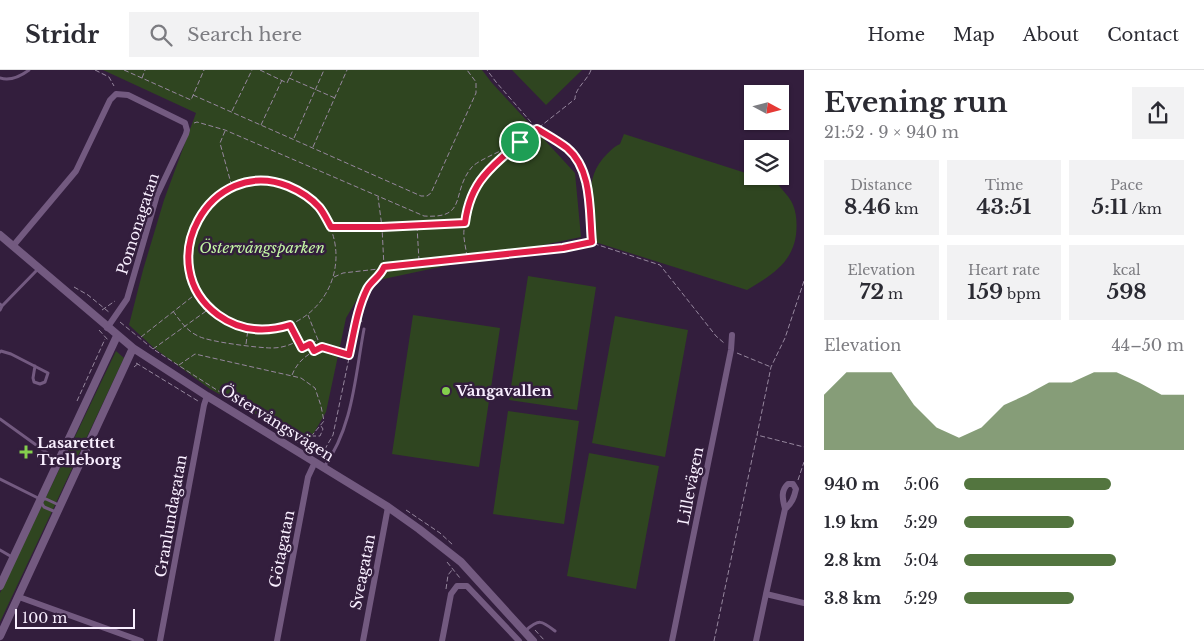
<!DOCTYPE html>
<meta charset="utf-8">
<style>
:root{--surface:#fff;--page:#f2f2f3;--text:#2b2b33;--muted:#7c7c81;--line:#e1e1e2;--accent:#53753f}
body{margin:0;font-family:"Libre Baskerville",serif;background:var(--page);color:var(--text);height:100vh;display:flex;flex-direction:column;font-size:19px;white-space:nowrap}
*{box-sizing:border-box;margin:0}
p{font-size:16px;color:var(--muted)}
.icon{flex:none;width:28px;height:28px;fill:none;stroke:currentColor;stroke-width:2;stroke-linecap:round;stroke-linejoin:round}
.map{position:relative;flex:1;overflow:hidden}
.details{display:flex;flex-direction:column;background:var(--surface);width:400px}
.details>*{flex:none}
.needle{width:32px;rotate:97deg}
.buttons{position:absolute;left:744px;top:15px;display:grid;gap:10px}
.buttons a{display:grid;place-items:center;width:45px;height:45px;border-radius:0px;background:var(--surface);box-shadow:0 1px 4px #0004;font-size:25px}
.scale{position:absolute;left:15px;bottom:12px;width:120px;box-sizing:border-box;padding-left:5px;border:2px solid #f9efff;border-top:0;font-size:14px;line-height:18px;white-space:nowrap;color:#f9efff;-webkit-text-stroke:4px #331e3d;paint-order:stroke}
.pin{position:absolute;display:grid;place-items:center;width:42px;height:42px;color:#fff;margin:-21px;border:2px solid #fff;border-radius:50%;box-shadow:0 1px 5px #0007}
.round{display:grid;place-items:center;flex:none;width:52px;height:52px;border-radius:0px;background:var(--page)}
.headline{display:flex;align-items:center;justify-content:space-between;height:85px;padding:0 20px}
h1{font-size:28px;font-weight:800;line-height:38px}
.metrics{display:grid;grid-template-columns:repeat(3,1fr);gap:8px;height:85px;padding:5px 20px}
.metrics div{display:grid;align-content:center;border-radius:0px;background:var(--page);text-align:center}
.metrics b{font-size:21px;font-weight:800}
.metrics small{font-size:14px;font-weight:400}
.metrics p{font-size:14px}
.chart{height:140px;padding:10px 20px}
.chart p{display:flex;justify-content:space-between}
.chart svg{width:100%;height:90px;margin-top:5px;fill:var(--accent);opacity:.7}
ul{padding:0 20px;list-style:none;font-size:16px}
li{display:grid;grid-template-columns:80px 60px 1fr;align-items:center;height:38px}
li i{height:12px;border-radius:6px;background:var(--accent)}
header{display:flex;align-items:center;gap:30px;box-sizing:border-box;height:70px;padding:0 25px;background:var(--surface);border-bottom:1px solid var(--line)}
header strong{font-size:24px}
nav{display:flex;gap:28px;margin-inline-start:auto;font-size:18px}
.search{width:350px;height:45px;background:var(--page);display:flex;align-items:center;gap:12px;box-sizing:border-box;padding:0 18px;border-radius:0px;color:var(--muted);font-size:19px}
main{display:flex;flex:1;min-height:0}
.map>svg:first-child{display:block}
.green{fill:#2f4520}
.lines{fill:none;stroke-linecap:round;stroke-linejoin:round}
.path{stroke:#96879e;stroke-width:1;stroke-dasharray:5 2.5;stroke-linecap:butt}
.service{stroke:#735a80;stroke-width:3}
.minor{stroke:#735a80;stroke-width:6}
.tertiary{stroke:#735a80;stroke-width:8}
.route-casing{stroke:#fff;stroke-width:10}
.route{stroke:#e11d48;stroke-width:6}
.poi-dot{fill:#84cf4d;stroke:#331e3d;stroke-width:2}
.labels{text-anchor:middle;stroke-width:5;stroke-linejoin:round;paint-order:stroke}
.street-label{font-size:15px;fill:#f9efff;stroke:#331e3d}
.park-label{font-size:15px;font-style:italic;fill:#c3f6a4;stroke:#331e3d}
.poi-label{font-size:15px;font-weight:bold;fill:#f9efff;stroke:#331e3d;text-anchor:start}
</style>
<header>
<strong>Stridr</strong>
<div class="search"><svg class="icon" aria-label="search" viewBox="0 0 24 24"><circle cx="10" cy="10" r="6"/><path d="M15 15l6 6"/></svg>Search here</div>
<nav><a>Home</a><a>Map</a><a>About</a><a>Contact</a></nav>
</header>
<main>
<div class="map">
<svg width="804" height="571" viewBox="0 0 804 571">
<rect width="100%" height="100%" fill="#331e3d"/>
<path class="green" d="M103,0H482L492,13L575,103L581,167L374,211L359,226L346,248L326,342L308,373L210,319L154,278L129,255L143,200L164,130L196,43Z
M512,0H582L546,35Z
M624,64L752,105V106L777,113C782,120 790,127 793,135C797,144 797,156 796,165C792,194 770,206 747,220L595,172C591,141 582,107 608,83C612,79 615,76 620,74Z
M528,206L596,217L577,340L509,330Z
M413,245L500,258L479,397L392,384Z
M615,246L688,260L665,387L592,373Z
M116,281L124,288L0,552V523Z
M508,341L579,351L564,454L493,444Z
M589,383L659,396L636,519L567,506Z"/>
<g class="lines">
<path class="path" d="M95,0L109,7L114,16
M124,0L191,30L204,0
M260,0L287,13L293,0
M591,0C587,11 575,18 575,29L537,59C551,68 569,76 578,90C591,109 590,148 592,171
M142,8L145,0
M289,8L335,28
M193,25L421,126H427L431,123L476,23V12L467,0
M232,41L252,0
M194,53L197,52L225,60L424,146C469,149 450,123 472,97C478,90 510,77 520,72
M261,55L282,10
M225,61L220,73L232,117
M294,68L324,0
M313,77L347,0
M188 186a74 74 0 1 1 148 0a74 74 0 1 1-148 0Z
M417,156L419,191
M331,157H382L464,153
M467,187C466,178 463,168 464,160C466,114 504,85 537,59L496,12L487,0
M334,207L343,203L563,178L592,173L660,195L716,266L724,273
M804,211L785,268L771,297L757,365L804,377
M74,217L88,225L110,243
M102,240L115,231
M359,240L362,253
M173,241C180,251 187,261 198,266C209,272 259,278 272,278C282,278 290,275 298,271
M120,252L153,279L301,374
M290,255L302,279L318,270L308,245
M99,260L108,270
M141,267L197,223
M246,274L248,259
M153,279L209,239
M737,283L771,297
M136,293L198,331
M179,295L195,284L301,308L315,318L321,336L324,351L304,375
M134,297L140,292
M292,305C298,290 308,284 322,277L349,285
M77,331L105,269
M311,366H320L323,359L321,356
M321,386L333,365L359,240L368,217L382,204L384,197L382,157L378,127
M798,410L804,392
M406,440L440,463L453,475
M447,492L460,508
M446,519L448,505L452,500
M535,560L545,571
M714,571L757,365"/>
<path class="service" d="M0,8C10,11 21,6 29,0
M0,234L2,236L0,240
M2,236L38,199
M0,282L1,281L11,284L48,303L45,312L40,314L34,312L33,308L35,296
M0,349L57,390
M324,397C353,357 355,307 364,259
M0,409L40,429H46L61,436
M41,432L44,437L56,442
M0,480L12,487
M525,561C539,549 541,550 555,561"/>
<path class="minor" d="M13,176L76,101L110,30L116,24L128,25L185,53L187,60L186,64L157,125L127,229L107,258
M766,524L785,439C792,433 794,428 796,419L793,414H788C780,421 783,430 785,439
M19,527L141,571
M160,571L204,335L207,326
M277,571L308,407L315,392
M363,571L388,437
M442,571L451,524L457,516H467L519,571
M672,571L731,280L732,265
M756,571L766,524L804,533"/>
<path class="tertiary" d="M0,165L133,278L207,326L388,437L419,459L461,492L533,571
M0,516L117,266
M0,566L133,278"/>
</g>
<g class="lines">
<g class="route-casing">
<path id="route" d="M537,59C547,65 558,71 567,78C593,100 589,142 592,172L563,178L384,197C380,207 371,211 367,219C357,239 354,263 349,285L322,277L314,281L310,274L302,278L290,255C264,263 240,261 218,245C150,195 210,85 288,116C300,121 311,128 319,137C324,143 327,150 331,157H382L465,153C467,137 473,119 484,106C497,90 520,72 537,59Z"/>
</g>
<use href="#route" class="route"/>
</g>
<g class="poi-dot">
<circle cx="446" cy="321" r="5"/>
<path d="M23.5 374.5h5v5h5v5h-5v5h-5v-5h-5v-5h5z"/>
</g>
<g class="labels">
<g class="street-label">
<text transform="translate(138 154) rotate(-72)" y="5">Pomonagatan</text>
<text transform="translate(277 353) rotate(32)" y="5">Östervångsvägen</text>
<text transform="translate(691 416) rotate(-79)" y="5">Lillevägen</text>
<text transform="translate(171 446) rotate(-80)" y="5">Granlundagatan</text>
<text transform="translate(282 479) rotate(-79)" y="5">Götagatan</text>
<text transform="translate(363 502) rotate(-79)" y="5">Sveagatan</text>
</g>
<g class="park-label">
<text x="262" y="183">Östervångsparken</text>
</g>
<g class="poi-label">
<text x="456" y="326">Vångavallen</text>
<text x="37" y="378">Lasarettet<tspan x="37" dy="17">Trelleborg</tspan></text>
</g>
</g>
</svg>
<div class="buttons">
<a><svg class="needle" viewBox="-14 -14 28 28"><path d="M0-13l5 13h-10z" fill="#e53935"/><path d="M0 13l5-13h-10z" fill="#7c7c81"/></svg></a>
<a><svg class="icon" aria-label="layers" viewBox="0 0 24 24"><path d="M12 4l9 5-9 5-9-5zM3 14l9 5 9-5"/></svg></a>
</div>
<div class="scale">100 m</div>
<div class="pin" style="left:520px;top:72px;background:#1e9e55"><svg class="icon" aria-label="arrive" viewBox="0 0 24 24"><path d="M6 21V4h12l-3 4 3 4H6"/></svg></div>
</div>
<section class="details">
<div class="headline"><div><h1>Evening run</h1><p>21:52 · 9 × 940 m</p></div><a class="round"><svg class="icon" aria-label="share" viewBox="0 0 24 24"><path d="M12 15V3M7 8l5-5 5 5M5 13v7h14v-7"/></svg></a></div>
<div class="metrics">
<div><p>Distance</p><b>8.46<small> km</small></b></div>
<div><p>Time</p><b>43:51</b></div>
<div><p>Pace</p><b>5:11<small> /km</small></b></div>
</div>
<div class="metrics">
<div><p>Elevation</p><b>72<small> m</small></b></div>
<div><p>Heart rate</p><b>159<small> bpm</small></b></div>
<div><p>kcal</p><b>598</b></div>
</div>
<div class="chart"><p><span>Elevation</span>44–50 m</p>
<svg viewBox="0 0 160 44" preserveAspectRatio="none"><path d="M0 44V17L10 6L20 6L30 6L40 22L50 33L60 38L70 33L80 22L90 17L100 11L110 11L120 6L130 6L140 11L150 17L160 17V44z"/></svg>
</div>
<ul>
<li><b>940 m</b>5:06<i style="width:67%"></i></li>
<li><b>1.9 km</b>5:29<i style="width:50%"></i></li>
<li><b>2.8 km</b>5:04<i style="width:69%"></i></li>
<li><b>3.8 km</b>5:29<i style="width:50%"></i></li>
</ul>
</section>
</main>
